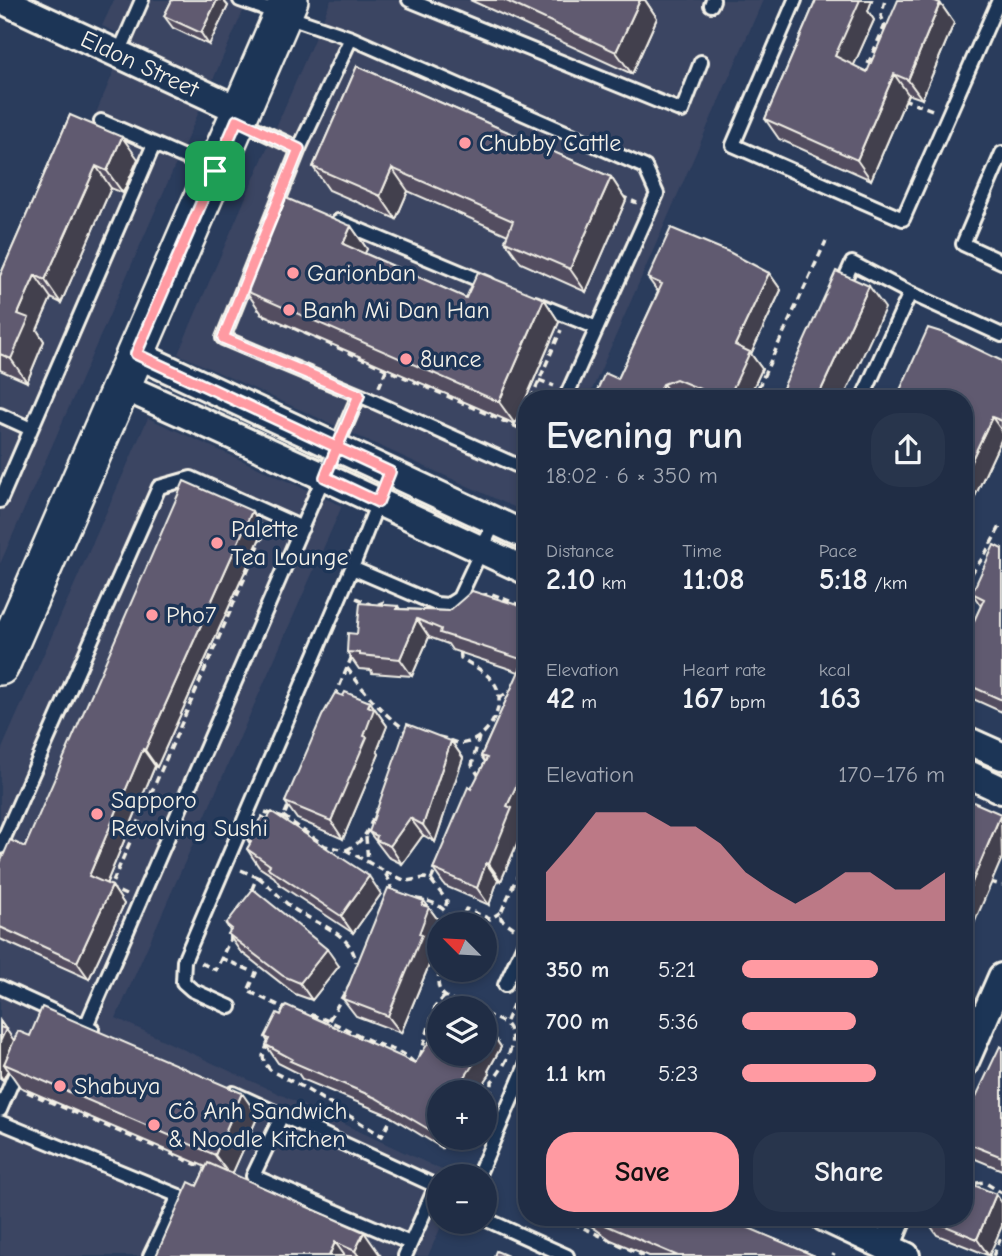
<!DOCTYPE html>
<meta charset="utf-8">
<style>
:root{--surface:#202d45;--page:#28354c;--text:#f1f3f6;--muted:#a2a8b3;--line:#3d495e;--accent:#ff9aa2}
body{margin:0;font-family:"Comic Neue",sans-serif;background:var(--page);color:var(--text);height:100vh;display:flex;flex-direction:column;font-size:26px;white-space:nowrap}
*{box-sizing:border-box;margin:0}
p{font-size:23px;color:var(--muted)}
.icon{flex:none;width:38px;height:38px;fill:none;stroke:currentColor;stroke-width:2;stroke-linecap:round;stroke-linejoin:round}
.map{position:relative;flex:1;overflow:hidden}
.details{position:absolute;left:518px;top:390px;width:455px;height:836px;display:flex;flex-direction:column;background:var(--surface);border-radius:28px;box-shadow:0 4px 10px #0003,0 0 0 2px var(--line)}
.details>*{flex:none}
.needle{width:46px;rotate:294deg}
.fabs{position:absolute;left:427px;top:912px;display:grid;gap:14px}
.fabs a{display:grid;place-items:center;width:70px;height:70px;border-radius:50%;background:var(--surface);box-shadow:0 4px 10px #0003,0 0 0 2px var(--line);font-size:35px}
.pin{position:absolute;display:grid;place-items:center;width:60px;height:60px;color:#fff;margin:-30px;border-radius:14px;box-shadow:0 4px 10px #0006}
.round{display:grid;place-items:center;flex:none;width:74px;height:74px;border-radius:28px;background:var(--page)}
.head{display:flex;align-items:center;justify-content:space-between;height:119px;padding:0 28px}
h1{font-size:38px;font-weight:700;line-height:52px}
.metrics{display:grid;grid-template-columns:repeat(3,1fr);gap:10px;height:119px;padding:7px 28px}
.metrics div{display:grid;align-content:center}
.metrics b{font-size:30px;font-weight:700}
.metrics small{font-size:19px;font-weight:400}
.metrics p{font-size:19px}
.chart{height:196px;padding:14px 28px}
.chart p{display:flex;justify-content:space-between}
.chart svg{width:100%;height:126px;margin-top:7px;fill:var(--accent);opacity:.7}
.action{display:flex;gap:14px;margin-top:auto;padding:14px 28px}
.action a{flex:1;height:80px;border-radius:28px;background:var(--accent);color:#111;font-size:28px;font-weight:700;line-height:80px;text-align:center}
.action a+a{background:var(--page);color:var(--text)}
ul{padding:0 28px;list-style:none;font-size:23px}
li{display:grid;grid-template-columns:112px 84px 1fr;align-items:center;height:52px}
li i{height:18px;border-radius:9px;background:var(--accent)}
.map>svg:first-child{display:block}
.built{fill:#3a4562}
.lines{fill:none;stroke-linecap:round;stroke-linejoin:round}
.service-casing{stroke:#f4f1e8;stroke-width:18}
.minor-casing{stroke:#f4f1e8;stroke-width:32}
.secondary-casing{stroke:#f4f1e8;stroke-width:42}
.path{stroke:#f4f1e8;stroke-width:3.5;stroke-dasharray:7 5;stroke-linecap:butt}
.service{stroke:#1d3557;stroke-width:12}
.minor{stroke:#1d3557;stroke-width:26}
.secondary{stroke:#1d3557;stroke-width:37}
.wall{fill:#534d60;stroke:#f4f1e8;stroke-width:2}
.shaded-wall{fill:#433f4e;stroke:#f4f1e8;stroke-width:2}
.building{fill:#605a70;stroke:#f4f1e8;stroke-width:2}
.route-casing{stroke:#fff;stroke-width:14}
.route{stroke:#ff9aa2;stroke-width:9}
.poi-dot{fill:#ff9aa2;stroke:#1d3557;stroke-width:2.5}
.labels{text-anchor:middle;stroke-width:7;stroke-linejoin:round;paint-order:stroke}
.street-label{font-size:24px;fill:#f4f1e8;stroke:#1d3557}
.poi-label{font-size:24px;fill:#f4f1e8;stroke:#1d3557;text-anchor:start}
</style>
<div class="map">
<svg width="1002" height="1256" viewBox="0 0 1002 1256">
<rect width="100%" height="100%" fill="#2a3c5c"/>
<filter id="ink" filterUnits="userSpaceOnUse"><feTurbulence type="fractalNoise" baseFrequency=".0143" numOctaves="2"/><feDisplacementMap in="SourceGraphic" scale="14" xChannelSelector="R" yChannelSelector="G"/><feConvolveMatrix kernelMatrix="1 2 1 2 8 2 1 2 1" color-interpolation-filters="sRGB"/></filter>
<g filter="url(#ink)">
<path class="built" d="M114,0H248L0,564V338L128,38L102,26Z
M331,0H763L588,399H527V513L178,354Z
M148,418L342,506L116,1018L455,1176H439V1222H443L428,1256H0V753Z"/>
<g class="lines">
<g class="service-casing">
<path id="service" d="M240,0L351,38L645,167L657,194L565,399
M409,0L682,111L701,62
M795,0L733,145L903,219L999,0
M711,5L713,0
M118,55L142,0
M239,121L299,149L351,38
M154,144L211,169
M299,149L223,338L359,395L527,470
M1002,153L963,244L1002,262
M338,221L489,284
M840,290L852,263L910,293L862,399
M910,293L1002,335
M535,303L597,328
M0,415L31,429
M0,501L154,144L101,121
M352,568L436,604L448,605L459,598L495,521
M0,847L159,487L191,478L302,528
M505,985L527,938
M0,987L92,1029
M230,1007L192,990L183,982L184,961L352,568L390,472
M86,1026L359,395
M233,1093L436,1186L405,1256
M0,1110L20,1063
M282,1115L253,1176L410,1243
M0,1122L179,1196L150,1256
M478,1176L527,1063
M485,1219L567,1256"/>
</g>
<g class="minor-casing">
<g id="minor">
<path id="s1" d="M2,0L241,111"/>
<path d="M136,354L527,536"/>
<path d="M122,386L325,477L527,571"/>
<path d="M964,739L1002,756"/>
<path d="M964,772L1002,790"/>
<path d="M964,1064L1002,977"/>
<path d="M825,1218L906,1256"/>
<path d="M886,1247L898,1218"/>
</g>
</g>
<g class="secondary-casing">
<path id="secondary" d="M0,666L289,0"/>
</g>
<path class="path" d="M868,76V64L885,25L881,16L885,0
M903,99L935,111
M621,196L637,203
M260,304L257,312L519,428L527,410
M539,380L554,386
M379,387L386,370
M531,399L561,330
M753,399L826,241
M964,584L984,556L1002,523
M356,598L374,606L384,602
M482,598L484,595L492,594L527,608
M347,668C359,684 371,700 386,714C393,721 401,725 407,733
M335,697L352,656
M499,698L512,690
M439,737C448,738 455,745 465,743C487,739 507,707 496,686C490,674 472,665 461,658L460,648
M479,737L472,765L479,776
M265,812L283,818L289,804
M283,816L325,846L346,850L384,871L390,882L392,894
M366,837L368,862
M346,850C367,840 368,829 377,809
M241,870L257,877L249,896
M386,872L406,881L425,878L431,880L447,901L445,909
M258,877C270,886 279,897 291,907C314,924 351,931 356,962
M431,880L436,869
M990,882L1002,885
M126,895L110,888L266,529
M416,899C436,901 444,908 456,924
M459,924L466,909L490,919L501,912
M514,928L501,919V912L527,855
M221,958L256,973L248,991L284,1008L280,1016
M201,963L216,970L232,935
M440,970C432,997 450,999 470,1008
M299,1012C326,1017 347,1030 371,1041C387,1049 403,1050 415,1064
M485,1014L505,1023L513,1005L511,1000
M329,1020L351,982
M268,1043L263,1056L264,1062L271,1071L301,1086L382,1136L393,1115
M420,1057L435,1007L444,997
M27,1092L209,1170
M485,1108L492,1089V1081C505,1067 521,1039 505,1023
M527,1140L520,1155L527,1174
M964,1185L984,1182L1002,1193
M562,1218L644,1256
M833,1256L834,1254
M993,1256L1002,1235"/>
<use href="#service" class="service"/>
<use href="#minor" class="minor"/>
<use href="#secondary" class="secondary"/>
</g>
<path class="wall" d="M172,0H223L228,6L209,45L173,28L164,16Z
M470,0H645L657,18L632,74Z
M816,0H872L868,11L874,20L853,66L867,72L940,3L954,23L922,99L908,94L871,180L779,139L765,119Z
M357,66L611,177L626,200L586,292L521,263L505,241L508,235L408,191L396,219L329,190L313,167Z
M70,115L138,159L123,193L111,188L61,303L51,298L37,330L44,341L27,382L0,370V276Z
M351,226L367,249L364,253L466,298L544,299L559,322L515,424L262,314L246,291Z
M769,273L781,290L751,354L762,369L748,399H695L688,396L679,399H593L618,379L658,292L648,278Z
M1002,361V438L964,520Z
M264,529L157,767L155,766L106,884L112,886L124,904L89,979L0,939V863L25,847Z
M1002,549V712L973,699L970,695L964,693V643L981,606L972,593Z
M398,606L400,609L449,611L527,608V806L521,820L525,825L501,881L498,880L489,905L445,886L433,869L485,762L481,756L519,672L452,650L448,644L429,637L412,676L372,673L371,670L359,669L347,652L357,634Z
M343,696L370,702L387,726L377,751L379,754L343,839L297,819L285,802Z
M451,741L463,758L435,842L423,835L402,864L388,857L369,832Z
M247,839L381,894L353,933L280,885L274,877L259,867L247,849L250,844Z
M424,901L441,924H439V929L432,950L434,953L401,1033L356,1016L343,999Z
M226,924L339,966L312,1000L295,994L240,951L228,934L230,931Z
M281,1015L415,1063L497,1040V1041L501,1047L488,1071L490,1074L439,1138H449L442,1148L388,1115L302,1079L298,1073L278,1063L266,1045L268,1042L265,1037Z
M0,1021L14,1041L30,1036L258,1116L232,1174L380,1255L379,1256H156L197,1186L206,1167L20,1087L8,1070L3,1080L0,1078Z
M1002,1047V1170L968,1156L964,1150V1122Z
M580,1218H732L745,1224L748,1228L815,1256H649L611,1240Z
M925,1218H964L990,1256L937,1235Z"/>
<path class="shaded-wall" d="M217,0H223L228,6L209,45L201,33Z
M640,0H645L657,18L632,74L616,52Z
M854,0H872L868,11L874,20L849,76L835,56Z
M940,3L954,23L922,99L908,80Z
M894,74L908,94L871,180L857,160Z
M122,137L138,159L123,193L107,171Z
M96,166L111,188L61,303L45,280Z
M392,168L408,191L396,219L380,196Z
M611,177L626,200L586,292L570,269Z
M351,226L367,249L359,266L343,244Z
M769,273L781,290L751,354L762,369L748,399H728L735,345Z
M35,275L51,298L37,330L44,341L27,382L11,359L18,314Z
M869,286L885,308L843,399H817Z
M544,299L559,322L515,424L499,402Z
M663,384L674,399H656Z
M992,417L1002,431V438L964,520V476Z
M252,511L264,529L157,767L145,750Z
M964,539L968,545L964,554Z
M417,619L429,637L412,676L400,659Z
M370,702L387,726L377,751L379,754L343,839L331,821L364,736L368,706Z
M451,741L463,758L435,842L423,825Z
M143,749L155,766L102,894L89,876Z
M522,773L527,780V806L521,820L525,825L501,881L489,864L507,806Z
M1001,814L1002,858L964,947V901Z
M410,818L423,835L402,864L390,846Z
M486,863L498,880L489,905L477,888Z
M369,876L381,894L353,933L341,916Z
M112,886L124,904L89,979L77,962Z
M424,901L441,924H439V929L432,950L434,953L401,1033L388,1016L419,934L422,905Z
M327,949L339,966L312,1000L300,983Z
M0,1021L18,1046L4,1064L8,1070L3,1080L0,1075Z
M485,1023L501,1047L488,1071L490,1074L478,1092H455L476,1054H485Z
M242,1093L258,1116L231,1177L215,1155Z
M439,1116V1138H449L442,1148L430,1130Z
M996,1194L1002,1203V1226L989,1256L977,1239Z
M364,1232L380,1255L379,1256H359L355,1251Z
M335,1242L345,1256H329Z"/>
<path class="building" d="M172,0H217L201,33L164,16Z
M504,0H640L616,52Z
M816,0H860L835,56L867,72L898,0H933L940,3L908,80L894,74L857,160L765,119Z
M357,66L611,177L570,269L505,241L513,221L392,168L380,196L313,167Z
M70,115L122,137L107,171L96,166L45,280L35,275L18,314L29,318L11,359L0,354V276Z
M286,198L351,226L343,244L466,298L478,272L544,299L499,402L246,291Z
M671,228L729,252L769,273L735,345L750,352L728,399H724L676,379L663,384L656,399H593L605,373L618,379L662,284L648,278Z
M836,271L869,286L817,399H778Z
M928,328L944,333L1002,361V421L992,417L964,476V399H896Z
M184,481L252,511L145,750L143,749L89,876L112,886L77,962L0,927V863L10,840L25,847Z
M994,545L1002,549V700L964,683V643L984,599L972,593Z
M472,591L527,608V775L522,773L507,806L512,808L489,864L486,863L477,888L433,869L468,787L471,789L487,758L481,756L524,660L440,633L441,629L417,619L400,659L360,655V653L347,652L348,633L357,634L360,603L398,606L397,609L449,611Z
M345,692L370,702L368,706L374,709L364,736L367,737L331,821L285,802L322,716L335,693L343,696Z
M407,724L451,741L423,825L410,818L390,846L376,840L377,836L369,832Z
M964,798L1001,814L964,901Z
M272,812L369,876L341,916L268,868L270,865L247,849L251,842L247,839L262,816L267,819Z
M388,888L424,901L422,905L429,907L419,934L422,935L388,1016L343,999Z
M253,889L327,949L300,983L283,976L228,934L232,929L226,924Z
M286,1005L415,1063L439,1027V1054H476L475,1055L478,1057L455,1092H439V1116L430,1130L376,1098L290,1061L292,1059L266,1045L269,1039L265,1037L277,1013L281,1015Z
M42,1007L242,1093L215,1155L4,1064L18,1031L30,1036Z
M0,1027L6,1029L0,1042Z
M485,1028L489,1030L485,1037Z
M1000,1046L1002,1047V1157L964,1142V1122Z
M208,1163L364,1232L355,1251L335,1242L329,1256H156L189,1182L197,1186Z
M964,1181L996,1194L977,1239L926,1218H964Z
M593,1218H732L745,1224L744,1226L815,1256H678L598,1222Z
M496,1251L508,1256H494Z"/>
</g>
<g class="lines" filter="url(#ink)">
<g class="route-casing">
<path id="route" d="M215,171L136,354L390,472L378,502L325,477C336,449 348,422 359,395L223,338L299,149L237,120L215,171"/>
</g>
<use href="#route" class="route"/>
</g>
<g class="poi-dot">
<circle cx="465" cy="143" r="7"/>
<circle cx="293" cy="273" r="7"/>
<circle cx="289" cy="310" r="7"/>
<circle cx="406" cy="359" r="7"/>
<circle cx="217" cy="543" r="7"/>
<circle cx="152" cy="615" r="7"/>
<circle cx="97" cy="814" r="7"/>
<circle cx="60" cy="1086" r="7"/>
<circle cx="154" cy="1125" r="7"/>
</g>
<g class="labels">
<g class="street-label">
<text dy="8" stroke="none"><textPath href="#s1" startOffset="152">Eldon Street</textPath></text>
</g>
<g class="poi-label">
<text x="479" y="151">Chubby Cattle</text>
<text x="307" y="281">Garionban</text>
<text x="303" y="318">Banh Mi Dan Han</text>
<text x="420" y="367">8unce</text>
<text x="231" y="537">Palette<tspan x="231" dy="28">Tea Lounge</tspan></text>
<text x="166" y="623">Pho7</text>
<text x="111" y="808">Sapporo<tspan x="111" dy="28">Revolving Sushi</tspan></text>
<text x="74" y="1094">Shabuya</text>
<text x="168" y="1119">Cô Anh Sandwich<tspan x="168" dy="28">&amp; Noodle Kitchen</tspan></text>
</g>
</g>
</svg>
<div class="fabs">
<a><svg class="needle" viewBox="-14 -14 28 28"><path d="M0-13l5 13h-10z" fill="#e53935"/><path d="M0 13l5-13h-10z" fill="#a2a8b3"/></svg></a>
<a><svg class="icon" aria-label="layers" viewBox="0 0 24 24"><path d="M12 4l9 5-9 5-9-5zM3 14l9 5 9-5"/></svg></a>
<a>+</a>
<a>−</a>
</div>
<div class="pin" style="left:215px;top:171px;background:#1e9e55"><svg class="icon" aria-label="arrive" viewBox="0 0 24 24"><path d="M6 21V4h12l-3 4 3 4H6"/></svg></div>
<section class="details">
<div class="head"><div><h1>Evening run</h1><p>18:02 · 6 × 350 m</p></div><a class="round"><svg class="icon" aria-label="share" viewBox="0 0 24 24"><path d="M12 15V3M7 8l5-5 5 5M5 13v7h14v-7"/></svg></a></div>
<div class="metrics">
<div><p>Distance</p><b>2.10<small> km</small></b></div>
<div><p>Time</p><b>11:08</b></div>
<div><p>Pace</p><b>5:18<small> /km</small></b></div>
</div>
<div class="metrics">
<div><p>Elevation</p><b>42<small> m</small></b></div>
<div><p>Heart rate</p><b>167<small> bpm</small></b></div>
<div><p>kcal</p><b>163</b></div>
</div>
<div class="chart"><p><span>Elevation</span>170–176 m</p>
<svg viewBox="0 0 160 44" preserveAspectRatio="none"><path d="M0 44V27L10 17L20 6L30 6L40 6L50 11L60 11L70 17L80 27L90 33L100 38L110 33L120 27L130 27L140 33L150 33L160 27V44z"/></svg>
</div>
<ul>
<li><b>350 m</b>5:21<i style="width:67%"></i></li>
<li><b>700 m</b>5:36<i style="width:56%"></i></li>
<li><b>1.1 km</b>5:23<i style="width:66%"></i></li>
</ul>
<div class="action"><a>Save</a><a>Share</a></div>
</section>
</div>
